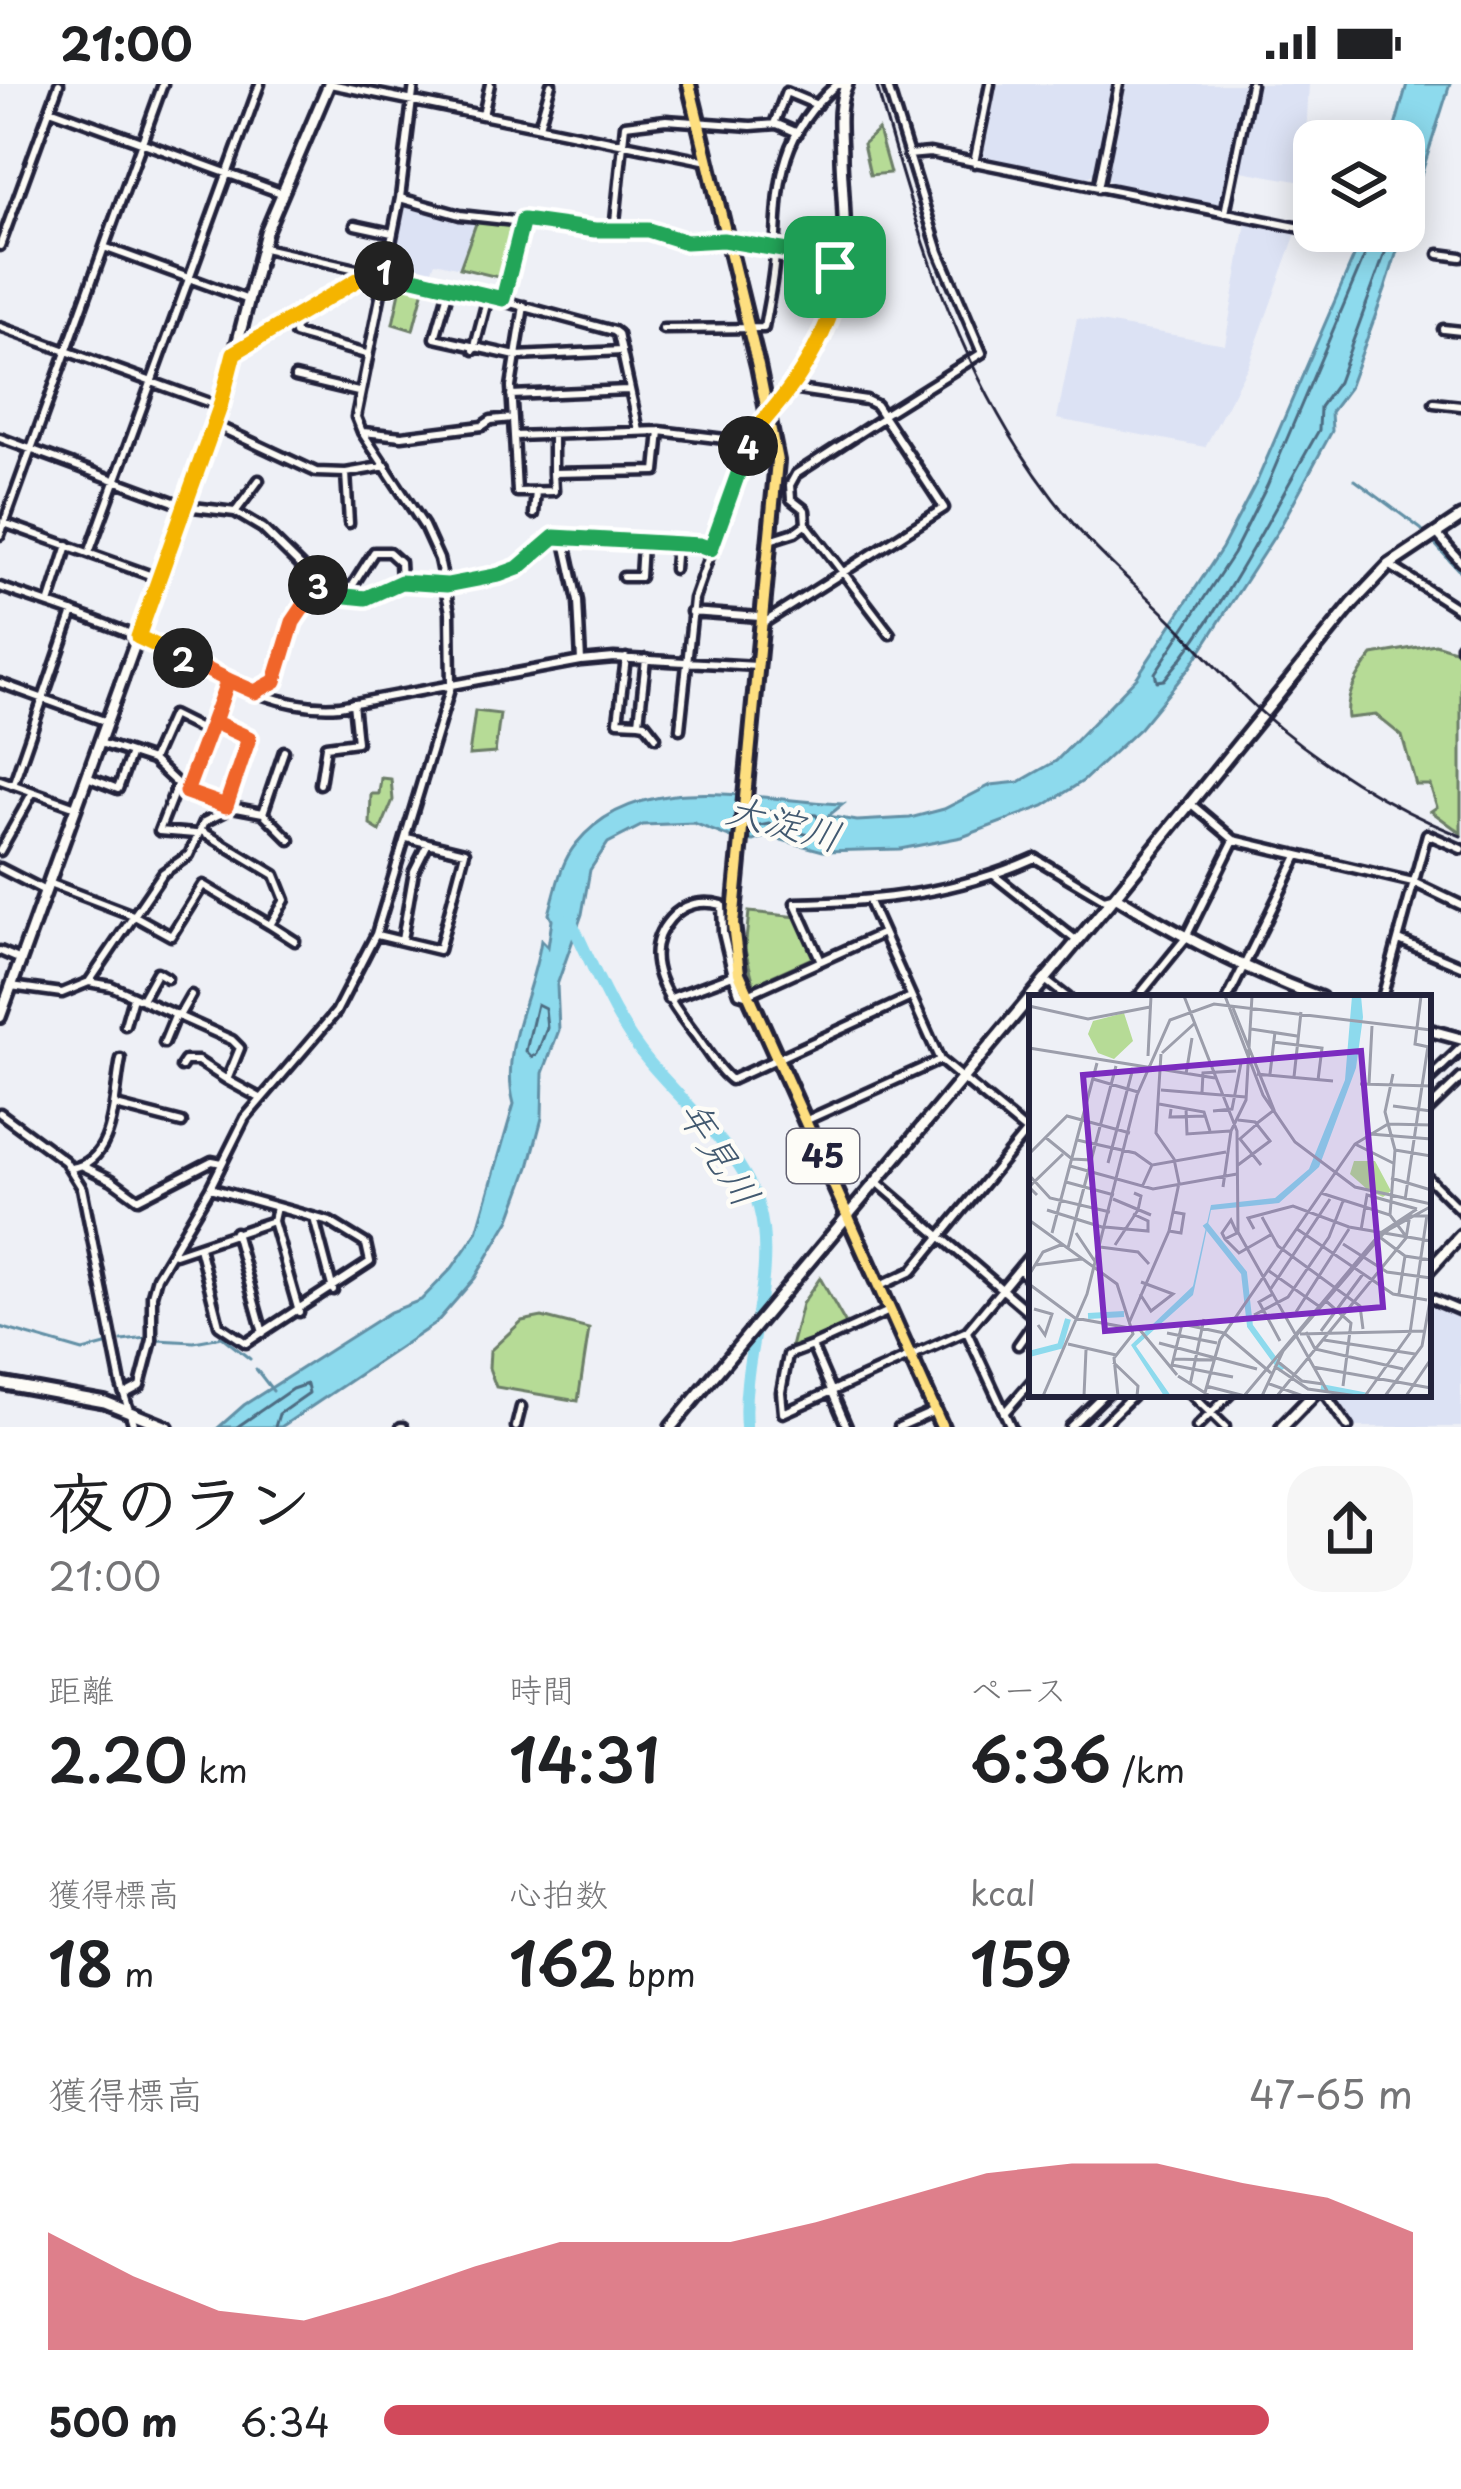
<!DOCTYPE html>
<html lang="ja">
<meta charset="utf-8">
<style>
:root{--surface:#fff;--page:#f6f6f6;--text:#202124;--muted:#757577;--accent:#d1495b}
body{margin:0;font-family:"Playpen Sans","Klee One",sans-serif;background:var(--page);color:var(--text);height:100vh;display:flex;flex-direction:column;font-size:45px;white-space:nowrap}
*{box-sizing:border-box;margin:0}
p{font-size:39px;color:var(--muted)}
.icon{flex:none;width:66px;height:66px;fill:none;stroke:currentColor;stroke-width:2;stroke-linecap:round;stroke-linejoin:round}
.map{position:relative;height:1343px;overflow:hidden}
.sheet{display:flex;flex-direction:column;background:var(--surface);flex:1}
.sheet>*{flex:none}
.controls{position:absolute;left:1293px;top:36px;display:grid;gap:24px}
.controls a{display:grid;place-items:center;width:132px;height:132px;border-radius:24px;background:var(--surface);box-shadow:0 6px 30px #0003;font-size:60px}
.pin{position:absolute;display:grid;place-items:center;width:102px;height:102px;color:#fff;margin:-51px;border-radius:24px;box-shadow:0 6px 18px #0006}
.km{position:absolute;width:60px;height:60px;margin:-30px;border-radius:50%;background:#222;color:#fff;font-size:33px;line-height:60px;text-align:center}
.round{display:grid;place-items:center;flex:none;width:126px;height:126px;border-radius:36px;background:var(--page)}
.summary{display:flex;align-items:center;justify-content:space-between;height:204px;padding:0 48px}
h1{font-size:66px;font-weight:600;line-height:90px}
.figures{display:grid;grid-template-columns:repeat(3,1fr);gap:18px;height:204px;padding:12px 48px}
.figures div{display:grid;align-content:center}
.figures b{font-size:60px;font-weight:600}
.figures small{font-size:33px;font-weight:400}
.figures p{font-size:33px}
.chart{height:336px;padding:24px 48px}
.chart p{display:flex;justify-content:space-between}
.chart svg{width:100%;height:216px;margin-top:12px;fill:var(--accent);opacity:.7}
ul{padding:0 48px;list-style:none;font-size:39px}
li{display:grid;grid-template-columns:192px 144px 1fr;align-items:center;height:90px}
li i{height:30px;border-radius:15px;background:var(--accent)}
.status{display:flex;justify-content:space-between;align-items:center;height:84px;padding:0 60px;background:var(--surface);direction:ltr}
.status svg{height:33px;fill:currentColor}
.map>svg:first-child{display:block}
.built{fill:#dce2f4}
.green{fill:#b6db96;stroke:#6c7e68;stroke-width:3}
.water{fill:#8ddaed;stroke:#6290a6;stroke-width:3}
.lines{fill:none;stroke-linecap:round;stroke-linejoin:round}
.shore{stroke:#4d6c82;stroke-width:3}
.stream{stroke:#6290a6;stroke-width:3}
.river{stroke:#8ddaed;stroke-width:12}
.street-casing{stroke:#22223b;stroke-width:15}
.secondary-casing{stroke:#22223b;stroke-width:18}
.primary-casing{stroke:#22223b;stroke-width:20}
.street{stroke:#fdfcf7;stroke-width:6}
.secondary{stroke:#fdfcf7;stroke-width:9}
.primary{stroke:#fedf80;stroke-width:10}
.rail{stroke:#22223b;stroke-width:3}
.split-1-casing{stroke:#fff;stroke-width:24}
.split-2-casing{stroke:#fff;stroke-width:24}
.split-3-casing{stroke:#fff;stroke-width:24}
.split-4-casing{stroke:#fff;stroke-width:24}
.split-5-casing{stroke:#fff;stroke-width:24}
.split-1{stroke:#22a559;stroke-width:15}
.split-2{stroke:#f5b400;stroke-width:15}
.split-3{stroke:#f0652b;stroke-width:15}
.split-4{stroke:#22a559;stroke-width:15}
.split-5{stroke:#f5b400;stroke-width:15}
.labels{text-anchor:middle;stroke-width:9;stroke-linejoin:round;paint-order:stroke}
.shield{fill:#fdfcf7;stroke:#646373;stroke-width:3}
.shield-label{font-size:33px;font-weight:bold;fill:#22223b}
.water-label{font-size:39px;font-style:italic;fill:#425970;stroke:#fdfcf7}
.inset-river{fill:none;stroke:#8ddaed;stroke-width:6}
.inset-road{fill:none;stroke:#9c9eab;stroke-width:3}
.view{fill:#7b2cbf;fill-opacity:0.15;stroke:#7b2cbf;stroke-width:6}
.inset-edge{fill:none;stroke:#22223b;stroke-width:6}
</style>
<div class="status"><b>21:00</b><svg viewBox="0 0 49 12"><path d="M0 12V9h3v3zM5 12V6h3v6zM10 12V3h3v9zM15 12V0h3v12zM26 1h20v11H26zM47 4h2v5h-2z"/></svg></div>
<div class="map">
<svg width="1461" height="1343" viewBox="0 0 1461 1343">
<rect width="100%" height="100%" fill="#eef0f6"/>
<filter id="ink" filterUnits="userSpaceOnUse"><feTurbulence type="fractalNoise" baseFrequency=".00833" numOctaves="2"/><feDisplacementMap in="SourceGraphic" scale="24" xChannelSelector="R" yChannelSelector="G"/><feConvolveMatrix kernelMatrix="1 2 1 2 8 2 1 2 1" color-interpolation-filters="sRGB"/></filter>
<g filter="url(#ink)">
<path class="built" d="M995,0H1113L1096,88L1084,96L980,76Z
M1124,0H1309L1306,52L1314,79L1313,100L1231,85L1224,118L1218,123L1112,101L1106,92Z
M402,117L448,131L478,134L460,184L435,178L428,196L388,182Z
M1246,139L1296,149L1249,280L1205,363L1057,335L1077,234L1225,260Z
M1428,1216L1461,1230V1343H1353L1329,1310H1428Z"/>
<path class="green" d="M878,46L890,89L870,91L863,60Z
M478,134L519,140L506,195L460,184Z
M403,194L425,201L413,246L393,240Z
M1435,560L1461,568V749L1431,727L1437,723L1430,701H1416L1402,652L1376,631L1348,634C1345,611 1359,588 1373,571Z
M475,627L500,630L495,669L469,671Z
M381,694L391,695L393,716L380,747L370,741L371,710H379Z
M749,828L798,833L816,872L754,900L745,866Z
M820,1194L847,1242L790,1267L802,1220Z
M542,1233L589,1245L578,1317L496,1303L489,1284L490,1267L522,1237Z"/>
<path class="water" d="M1407,0H1450L1385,205L1349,304L1331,328L1332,347L1279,445L1190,583L1140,644L1083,697L1044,722L962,753L900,765L823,767L767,752L754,757L734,755L694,739L643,741L608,759L590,786L582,830L557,901L559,946L543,989L542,1034L529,1083L510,1135L475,1194L436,1239L281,1343H219L244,1321L390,1228L421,1216L452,1184L477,1148L514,1020C499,964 534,909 541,856L548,863L552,836L549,830C556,806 560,779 576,760C638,682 757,717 843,720L828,732L857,737L910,734L944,725L991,701L1019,698L1056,677L1137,593L1222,464L1257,397L1365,147H1404V57H1391Z"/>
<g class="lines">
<path class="shore" d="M1375,147L1267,402L1233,470L1155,589L1157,597L1164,596C1227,521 1270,431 1319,346L1320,323L1338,298L1393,147
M750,744L769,740L823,755L829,749L816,731L752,726
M537,920L545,924L547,944L537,970L532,973L526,967Z
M237,1343L292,1305L307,1300L309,1309L279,1330L275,1343"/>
<path class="stream" d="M1355,396L1421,445L1461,489
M0,1243L83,1267L109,1260
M157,1256L194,1258L222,1253L250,1275
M122,1257L147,1254
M256,1285L273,1307"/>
<path class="river" d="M570,835C594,884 614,937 650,979C684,1020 745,1070 759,1124C778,1196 740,1271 746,1343"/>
<g class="street-casing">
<path id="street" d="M330,0L708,77
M50,25L281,109
M483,31L490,0
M774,40L786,8L817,21
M539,42L551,0
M908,71L930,69L1301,144
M974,79L990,0
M1098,104L1119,0
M400,114L460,131L595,146H648L686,158L723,156L800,169L841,187
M1225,129L1251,0
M355,141L392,149
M614,147L625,41L666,36L751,42L777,40L798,49
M0,162L59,0
M104,163L246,215
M264,164L374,189
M1439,170L1461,173
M385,185L614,247L618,250L639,347
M449,205L435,254L516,272L622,267
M504,214L523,136
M524,222L511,303L514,352L660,347L749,358
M293,232L295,250L366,270
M0,243L221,323
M663,245L764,244C768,220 774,194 775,170C779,100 777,53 836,1H846
M1443,245L1461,247
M474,266L488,213
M237,267L364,192H383
M295,293L358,308
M511,311L628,306
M1434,319L1461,322
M883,331L982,269L939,168L887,0
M884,333L796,390L790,401L791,415L805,426L806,440L890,550
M215,341L316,388L346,389L386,382
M363,348L402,352L482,342L491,336L513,334
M553,350V389L656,387L660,347
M514,352L517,408L554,407L553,389
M0,354L185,422L235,428L262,444L319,500
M346,389L349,439
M236,427L259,396
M534,430L536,407
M4,439L158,494
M1436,449L1461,478
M0,451L163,0
M564,453L578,517L581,577
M773,455L795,448L806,440
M89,469L260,0
M1389,481L1461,527
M674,485L676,459
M623,493H640L642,460
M0,503C47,520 94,534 140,554C203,581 267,628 339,622L581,577L614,574L757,582
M346,512L374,468H389L400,478L401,498
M49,520L68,461
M691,528L760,533
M765,538L944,424L876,321L866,316L792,305
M1461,561V564
M626,574L618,637L639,638
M646,575L639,638L645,639L656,653
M0,599L107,638
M258,606L276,597L288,550L319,500L346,512L366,515L401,498L447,501L499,491L518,484L554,453L711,465
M680,645L694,515L749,358L767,332
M100,659L152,676L186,708L226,722L263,729L290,756
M152,676L172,631L210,650
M87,693L118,705L131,669
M0,696L76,723
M320,700L326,662L357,658L353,619
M13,701L73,528
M177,701L159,747L195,750
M186,708L228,595
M1190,719L1234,756L1413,798L1461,821
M263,729L284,667
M0,767L33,708
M0,784L45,807
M995,792L1077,857
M49,799L133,831L171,852L203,801L270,841L285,816L275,791L200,746
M870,820L940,976L1032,1052
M270,841L295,857
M377,851L439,866L465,768L407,754
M402,856L414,787L428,759
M1399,856L1461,882
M0,867L21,876
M821,877L795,819C880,818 957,809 1035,774L1104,815L1112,813
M733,891L739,909L746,911L883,849
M1045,896L1068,914
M89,898L163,789L189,771L204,738L224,728L249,654L214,638
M11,902L62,909L89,898L111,902L232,956L240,964L227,996L260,1014
M1137,914L1185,855L1234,756
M1228,914L1298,772
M1382,914L1427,750L1461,765
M142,915L157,888L167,894
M668,915L733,891L723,849L722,821C703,816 684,819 670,835C635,874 671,919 696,952C707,967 717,985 731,996L911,913
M179,932L191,911
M125,941L133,913
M164,959L176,930
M181,983L185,977H198L227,996
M1428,996L1461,964
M116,1022L182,1039
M1428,1026L1461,994
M0,1029L65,1077L82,1104L121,1300L134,1343
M807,1036L940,976
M83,1082L112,1096L138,1115L212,1077L222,1079
M71,1084C117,1078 113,1011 121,975
M1428,1094L1461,1127
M877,1098L1032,1231
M276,1123L273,1137L299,1228
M314,1134L333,1206
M235,1148L263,1249
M199,1163L219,1241L246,1259L370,1178L366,1160L330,1138L210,1104
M175,1170L273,1137
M1019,1185L1032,1198
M880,1202L912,1187L1032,1041
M1428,1213L1461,1227
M967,1248L1011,1343
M1018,1261L1032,1241
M812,1262L788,1271L781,1308L783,1329L967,1247L1032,1169
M127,1309L140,1302L152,1256V1211L157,1193L210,1104L245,1034L336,928L376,850L451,602L450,528L439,475L424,442L362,348L356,333L400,114L414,0
M1191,1310L1225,1343
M1325,1310L1348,1343
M1004,1329L1032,1297
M401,1343H403
M516,1343L521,1323
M847,1343L812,1262L887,1228
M899,1343L935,1327
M1070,1343L1104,1310
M1100,1343L1134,1310
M1197,1343L1230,1310"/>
</g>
<g class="secondary-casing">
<path id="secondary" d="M769,329C808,287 841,227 844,169C846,138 842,106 841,75C841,50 836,23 847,0
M1115,812C1182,853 1248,887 1321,914
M0,933L221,323L266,148L329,0
M1428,946L1461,955
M1428,1187L1461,1151
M0,1299L105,1318L167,1343
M671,1343L1115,812L1353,519L1389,481L1461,433
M1282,1343L1314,1310"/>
</g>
<g class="primary-casing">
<path id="primary" d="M689,0L758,282L777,377L733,840L739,889L942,1343"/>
</g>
<use href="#street" class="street"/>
<use href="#secondary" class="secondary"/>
<use href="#primary" class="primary"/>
<path class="rail" d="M876,0C920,157 965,311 1072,438C1105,478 1148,511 1183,548C1208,574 1233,603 1260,627C1317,678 1389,723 1461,752
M1428,1006L1461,975
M1081,1343L1115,1310"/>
</g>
</g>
<g class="lines" filter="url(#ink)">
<g class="split-1-casing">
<path id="split-1" d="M384,187L503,215L523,136L595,146H648L686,158L723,156L800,169L835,183"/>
</g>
<g class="split-2-casing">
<path id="split-2" d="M183,574L138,553L220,323L234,269L364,192H383L384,187"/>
</g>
<g class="split-3-casing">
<path id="split-3" d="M183,574L228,596L214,638L249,654L226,722L186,708L228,596L255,608L275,597L293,538L318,501"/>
</g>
<g class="split-4-casing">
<path id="split-4" d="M318,501L346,512L366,514L401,498L447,501L499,491L518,484L554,453L700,461L711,465L748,362"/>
</g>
<g class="split-5-casing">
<path id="split-5" d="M748,362C757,340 774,327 787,308C813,274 835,230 842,188L835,183"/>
</g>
<use href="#split-1" class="split-1"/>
<use href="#split-2" class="split-2"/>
<use href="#split-3" class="split-3"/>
<use href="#split-4" class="split-4"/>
<use href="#split-5" class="split-5"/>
</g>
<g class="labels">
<rect class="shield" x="787" y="1045" width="72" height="54" rx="9"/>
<g class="shield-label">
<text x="823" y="1084">45</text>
</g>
<g class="water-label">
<text transform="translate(784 739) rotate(15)" y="14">大淀川</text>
<text transform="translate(719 1069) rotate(58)" y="14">年見川</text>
</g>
</g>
<g transform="translate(1029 911)">
<rect width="402" height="402" fill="#eef0f6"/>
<path d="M95,18L104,46L85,64L69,58L59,39L64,26ZM325,166H346L362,196L354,202L339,195L321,179Z" fill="#b6db96"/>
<path d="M323,1H332L334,22L327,73L290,172L250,208L182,215L164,300L107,351L142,401H135L102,350L164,291L182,210L246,203L280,174L316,85Z" fill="#8ddaed"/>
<path class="inset-river" d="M176,229L215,278L221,331L253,375M59,321L95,319M0,359L31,351L39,324M292,392L339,401"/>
<path class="inset-road" d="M155,1L208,136L209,237L301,401M196,1L234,100L266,147L326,192L402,209M392,1L386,49L400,52M0,11L59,24L121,12M204,13L245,115L227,129M222,34L268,41M244,47L293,53L289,85M0,53L186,83M133,58L166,28M119,61L122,1M157,79L163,43M228,79L304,86M241,79L246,37M265,82L272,17M64,84L109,97M331,89L402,91M340,89L343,31M132,95L217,102M173,98L174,78L207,76M130,109L175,117L181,136M364,111L402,116M142,114L141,122L177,121M157,114L158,139L201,136M184,116L203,114L212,68M228,129L211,144L232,170M341,139L402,144M16,142L43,164L62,165M48,145L106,158L123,170M326,149L364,168M366,155L402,161M0,159L38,121L101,138M79,168L104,73M209,170L241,146L226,127L209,125M41,171L124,194L208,179M0,180L21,203L81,217M362,183L402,195M37,187L85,200M113,192L123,170L197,157M194,192L202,136L217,105L223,1M292,198L361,220L376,240M8,200L0,192L34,159M84,204L122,220M376,205L399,51M18,215L76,233M361,220L366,155L356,117L364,79M233,222L249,251L331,311L334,334M0,225L88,289L104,339L85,363L89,401M76,232L119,236V226L104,219M225,234L219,223L264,211L320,232L402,246M268,234L364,299L398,305M332,235L338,200L388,214M140,236L152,238L155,219L144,217M23,238L68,68M47,238L67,268M347,241L388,214M352,243L376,261L402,265M196,244L208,238L202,225L193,238L196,244L210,258L243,239M314,249L358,277L402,283M86,250L109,215L112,201L105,198M71,252L109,257L120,269M39,253L87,71M6,270L53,264M240,276L291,312M0,280L14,257L34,249M0,289L46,323L111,335L148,380M241,295L301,204M111,299L122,316L144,299L112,287M244,299L230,307L251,346M370,299L376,261M297,306L322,328L314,391M5,314L23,319L16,340L9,330M267,317L320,234M225,320L259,302L300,242L314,206M100,328L140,236L150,188L145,164L127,138L132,59M292,336L334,279M277,337L286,354L374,374M138,338L188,348M271,339L395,336M295,345L386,359M130,348L228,374M39,349L87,360M145,364L185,365M248,366L273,386L294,389M84,367L109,391L108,401M143,370L204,382M245,371L279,394L328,401M284,372L402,393M142,374L153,329L195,338L242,378M149,381L181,401M238,388L274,401M161,390L175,324M177,391L216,401M14,401L58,299L108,100L141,25L185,9L402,35M55,401L57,355M175,401L191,345L326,149L359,129L402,130M215,401L350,240L401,212M233,401L254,356L354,239L378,221H402M248,401L377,243L381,220M336,401L381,338L398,220M356,401L393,351L402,300M377,401L402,364"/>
<path class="view" d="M332,56L354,312L76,336L54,80Z"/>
<rect width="402" height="402" class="inset-edge"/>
</g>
</svg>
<div class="controls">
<a><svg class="icon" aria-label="layers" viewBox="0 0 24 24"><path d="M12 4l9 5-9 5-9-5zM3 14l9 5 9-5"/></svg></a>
</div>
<div class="pin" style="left:835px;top:183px;background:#1e9e55"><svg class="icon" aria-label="arrive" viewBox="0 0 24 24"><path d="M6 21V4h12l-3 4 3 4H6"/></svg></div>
<b class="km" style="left:384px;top:187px">1</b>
<b class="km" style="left:183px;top:574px">2</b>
<b class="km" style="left:318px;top:501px">3</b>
<b class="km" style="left:748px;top:362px">4</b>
</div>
<section class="sheet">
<div class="summary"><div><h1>夜のラン</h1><p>21:00</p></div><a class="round"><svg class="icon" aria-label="share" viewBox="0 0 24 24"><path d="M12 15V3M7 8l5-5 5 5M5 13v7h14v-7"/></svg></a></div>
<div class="figures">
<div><p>距離</p><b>2.20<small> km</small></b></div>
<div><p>時間</p><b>14:31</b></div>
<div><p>ペース</p><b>6:36<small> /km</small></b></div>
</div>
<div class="figures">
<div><p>獲得標高</p><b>18<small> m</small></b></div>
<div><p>心拍数</p><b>162<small> bpm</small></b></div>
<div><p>kcal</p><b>159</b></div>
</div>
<div class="chart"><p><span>獲得標高</span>47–65 m</p>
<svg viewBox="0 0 160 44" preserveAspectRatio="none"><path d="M0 44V20L10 29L20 36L30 38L40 33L50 27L60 22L70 22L80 22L90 18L100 13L110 8L120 6L130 6L140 10L150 13L160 20V44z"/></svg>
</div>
<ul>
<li><b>500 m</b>6:34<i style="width:86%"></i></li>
</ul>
</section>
